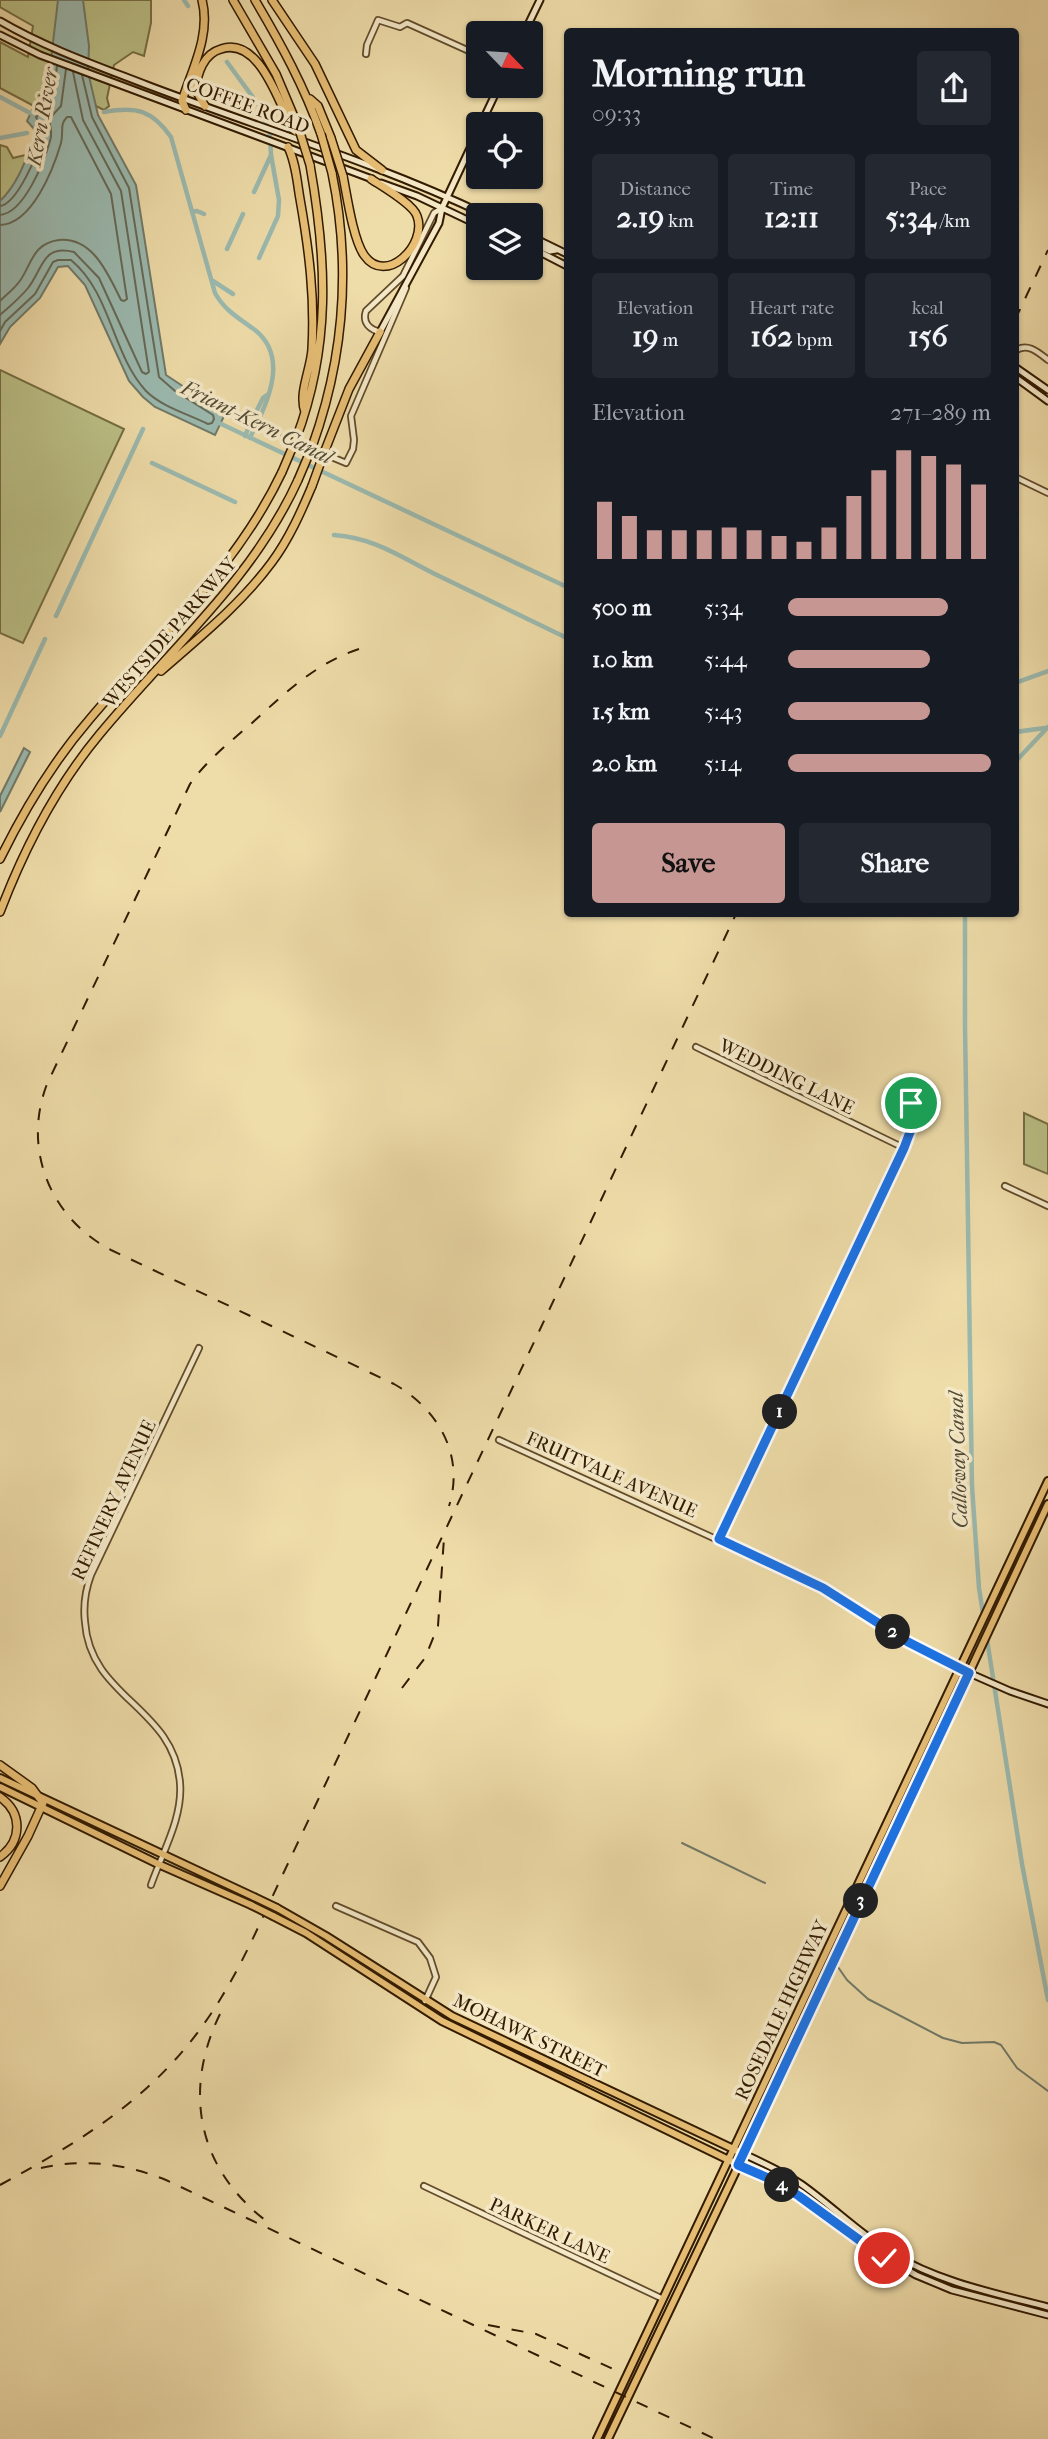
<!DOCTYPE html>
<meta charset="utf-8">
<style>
:root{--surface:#171b24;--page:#242831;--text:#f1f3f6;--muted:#9ea1a6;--accent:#c59692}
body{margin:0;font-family:"IM FELL French Canon",serif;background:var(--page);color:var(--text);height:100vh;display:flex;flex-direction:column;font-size:26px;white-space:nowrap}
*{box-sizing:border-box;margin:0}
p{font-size:23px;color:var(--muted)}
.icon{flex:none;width:38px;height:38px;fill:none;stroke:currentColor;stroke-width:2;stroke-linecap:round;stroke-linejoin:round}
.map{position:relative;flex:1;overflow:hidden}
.sheet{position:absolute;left:564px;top:28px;width:455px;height:889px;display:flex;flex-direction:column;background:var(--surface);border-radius:7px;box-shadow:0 2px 5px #0004}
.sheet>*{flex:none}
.needle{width:46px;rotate:115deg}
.controls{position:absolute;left:466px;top:21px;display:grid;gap:14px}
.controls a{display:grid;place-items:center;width:77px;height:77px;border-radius:7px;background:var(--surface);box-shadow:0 2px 5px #0004;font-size:35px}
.pin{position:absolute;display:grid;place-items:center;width:60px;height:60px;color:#fff;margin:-30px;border:4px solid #fff;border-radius:50%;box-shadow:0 2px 7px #0007}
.km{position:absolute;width:35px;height:35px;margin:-18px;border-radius:50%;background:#222;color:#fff;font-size:19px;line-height:35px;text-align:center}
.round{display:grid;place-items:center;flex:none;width:74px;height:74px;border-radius:7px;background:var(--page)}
.overview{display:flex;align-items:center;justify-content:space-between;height:119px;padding:0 28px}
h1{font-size:38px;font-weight:700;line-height:52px}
.metrics{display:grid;grid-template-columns:repeat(3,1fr);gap:10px;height:119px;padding:7px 28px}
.metrics div{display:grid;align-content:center;border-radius:7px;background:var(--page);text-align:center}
.metrics b{font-size:30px;font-weight:700}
.metrics small{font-size:19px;font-weight:400}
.metrics p{font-size:19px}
.chart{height:196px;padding:14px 28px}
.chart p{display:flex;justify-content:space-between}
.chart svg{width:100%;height:126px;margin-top:7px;stroke:var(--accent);stroke-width:6}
.button{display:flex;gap:14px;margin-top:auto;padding:14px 28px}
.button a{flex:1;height:80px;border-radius:7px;background:var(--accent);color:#111;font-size:28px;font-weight:700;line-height:80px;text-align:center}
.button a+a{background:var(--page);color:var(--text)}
ul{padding:0 28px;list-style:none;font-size:23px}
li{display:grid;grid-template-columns:112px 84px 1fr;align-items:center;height:52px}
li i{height:18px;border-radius:9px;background:var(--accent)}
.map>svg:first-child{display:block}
.green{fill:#bbc086;stroke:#766e44;stroke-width:2}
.water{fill:#9bbab0;stroke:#717a6a;stroke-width:2}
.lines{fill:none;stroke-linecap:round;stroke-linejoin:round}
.shore{stroke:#666a58;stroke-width:2}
.stream{stroke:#717a6a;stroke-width:2}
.canal{stroke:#9bbab0;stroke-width:4.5}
.street-casing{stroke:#614b2b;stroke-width:8}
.secondary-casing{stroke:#321b01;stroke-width:9}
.primary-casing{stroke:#321b01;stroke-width:10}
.highway-casing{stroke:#321b01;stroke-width:10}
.street{stroke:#f4e8c7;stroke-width:4.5}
.secondary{stroke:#f4e8c7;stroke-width:5}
.primary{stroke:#e7be74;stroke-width:6}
.highway{stroke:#e7be74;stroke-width:7}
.rail{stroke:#321b01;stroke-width:2;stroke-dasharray:12 12;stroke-linecap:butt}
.primary-bridge-casing{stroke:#321b01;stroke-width:10;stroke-linecap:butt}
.highway-bridge-casing{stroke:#321b01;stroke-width:10;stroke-linecap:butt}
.primary-bridge{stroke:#e7be74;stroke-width:6}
.highway-bridge{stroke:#e7be74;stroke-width:7}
.route-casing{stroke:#fff;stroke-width:14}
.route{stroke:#1a73e8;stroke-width:9}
.labels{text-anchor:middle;stroke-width:7;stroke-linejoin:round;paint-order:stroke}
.street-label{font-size:19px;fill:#321b01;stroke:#f4e8c7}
.water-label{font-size:21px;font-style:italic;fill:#524b36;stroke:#f4e8c7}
</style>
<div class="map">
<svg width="1048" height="2439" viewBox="0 0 1048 2439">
<rect width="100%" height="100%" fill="#eedca9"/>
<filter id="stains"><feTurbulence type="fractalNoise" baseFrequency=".00286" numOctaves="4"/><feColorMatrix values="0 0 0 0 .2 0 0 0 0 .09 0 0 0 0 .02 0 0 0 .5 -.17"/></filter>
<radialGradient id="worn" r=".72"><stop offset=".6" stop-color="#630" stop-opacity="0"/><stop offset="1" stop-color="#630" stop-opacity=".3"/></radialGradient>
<path class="green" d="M0,0H151V23L144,56L133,52L114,65L107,98L109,106L104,110L46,81L43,101L34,106L0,88V42L28,57L33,26L0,7Z
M0,145L7,147L13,158L42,151L0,251Z
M0,370L124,429L23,643L0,633Z
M1024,1113L1048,1124V1174L1024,1164Z"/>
<path class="water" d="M58,0H83L89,46L88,72L98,115L136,185L166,375L225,414L215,435L155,407L143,397L129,381L85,285L68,266L58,267L40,298L10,327L0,344V201C18,184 26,159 35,136V130L27,121L32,110L46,102Z
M24,748L30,752L0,812V796Z"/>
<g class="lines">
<path class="shore" d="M0,206C17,204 38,154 42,137C44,129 39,123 36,117L52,104L57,66
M0,215C24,213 44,162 50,141C53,133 50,126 49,119L61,106L66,69
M0,225C32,224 53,170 61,143C64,132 59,125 67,117H71L111,194L127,299L124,301L121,300C108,274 93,237 59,240C51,241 45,243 39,249C30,258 27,272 19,282C14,289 6,295 0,301
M0,315C9,307 20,298 28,288C43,269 42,244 74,252L99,278L142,372L146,374L149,372L121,191L83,120L73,72
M0,331L5,322L35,294L53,262L58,260H71C111,293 112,354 146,391C162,407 188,414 208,424L212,423L214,419L213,415L175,391L159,377L129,188L92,117L82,75"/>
<path class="stream" d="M682,1843L765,1883
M838,1967L847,1980L868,1999L943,2038L962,2043L994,2042L1001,2045L1017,2068L1048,2091"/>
<path class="canal" d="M184,0L188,6
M227,62L260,107L270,134L271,155L279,200L278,216L259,258
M0,97L30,113
M104,112C136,106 152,110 171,137L215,293C225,311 239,318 255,330C285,354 272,392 258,421
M0,138L27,133
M254,192L271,155
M192,212L197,211L204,214
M227,249L243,214
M213,281L233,294
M253,418L263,398L267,395
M217,422L567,587
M245,436L248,429
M250,438L253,431
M152,463L235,502
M334,535C376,538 402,558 439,576C482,597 524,617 567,638
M56,616L143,429
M1015,683L1048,671
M1015,732L1045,728
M0,736L45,639
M1015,762L1048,727
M965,914V1026L972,1486L979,1588L1022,1864L1048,2000"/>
<g class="street-casing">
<path id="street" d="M366,54L367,45L378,20L400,27L407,23L478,55
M381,332C370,330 362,323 366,311L403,276L434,213L442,208
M1015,351C1027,342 1038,352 1048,360
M284,437L346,463L353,449L354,440L351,416L406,288
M1015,477L1048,493
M696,1047L904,1148
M1005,1186L1048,1206
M499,1440L823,1588C870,1614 911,1647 960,1669
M719,1539L904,1148L913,1124L910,1100
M151,1885C162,1853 183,1818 180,1783C174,1707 90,1698 85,1622C83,1605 85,1591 91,1575L199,1348
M336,1906L418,1942L430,1958L436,1977L425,2001
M424,2186L663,2299"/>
</g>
<g class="secondary-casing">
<path id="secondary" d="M0,21C46,48 98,66 147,85C260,128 377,163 486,215
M524,33L540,0
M0,35L40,55L372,179
M481,124L499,86
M381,183L417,196L478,225
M530,236L567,254
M530,242L550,251L556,250
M530,247L567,266
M380,332L439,223L442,208L478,131
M1015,367L1048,390
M1015,377L1048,401
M960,1669L1010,1691L1048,1704
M744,2154C763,2163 783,2172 801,2184C832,2206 859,2233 891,2253C939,2282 994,2293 1048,2307
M739,2165L785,2186L866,2246L916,2275L952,2290L1048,2315"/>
</g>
<g class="primary-casing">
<path id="primary" d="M0,1778L254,1897
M0,1787L158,1864L251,1905
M277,1908L326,1936L452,2016L744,2154
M273,1916L306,1933L442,2021L739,2165
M597,2439L1048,1481
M608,2439L744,2154L1048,1504"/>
</g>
<g class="highway-casing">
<path id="highway" d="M233,0L276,74L298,126
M255,0C281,44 304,86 321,134
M272,0L315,64L356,150L382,170
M310,99L318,106L331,138
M205,106L195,89C198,73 203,54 221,49C253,38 272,84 283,108C286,114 288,123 292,128C295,131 298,133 301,135
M186,110L182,101C192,69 211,35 202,0
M288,147C296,163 297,182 300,199C309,250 315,298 312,349C311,369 298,393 305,412
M343,176C347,196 353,239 364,255C386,287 428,244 417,216C413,204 383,187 371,179
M296,439C331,346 327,261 310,165
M312,447C344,358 351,265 332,173
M324,453L349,389L380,332
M161,671C200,637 241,604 272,562C289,539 301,512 312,486
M0,859C24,810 53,762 89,720C157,639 236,569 282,472
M0,912C24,849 55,788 99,735C168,651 252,581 298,480
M0,1765L32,1788L43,1803L28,1836L0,1886
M0,1797C23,1813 22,1841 0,1857"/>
</g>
<use href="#street" class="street"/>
<use href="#secondary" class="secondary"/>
<use href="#primary" class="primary"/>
<use href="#highway" class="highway"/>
<path class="rail" d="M1015,320L1048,250
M359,649C316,663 285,693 252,723C230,742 207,760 190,784L47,1084C22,1149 50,1218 111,1250L394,1384C438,1409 465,1455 449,1506
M402,1688L425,1658L438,1626L444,1538
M220,2014C183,2090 197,2167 265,2220
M41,2168C84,2158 126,2164 166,2180L715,2439
M0,2185C92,2135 165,2090 221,1998C245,1959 263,1916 283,1874L736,914
M488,2325L536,2334L613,2369"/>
<g class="primary-bridge-casing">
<path id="primary-bridge" d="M254,1897L277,1908
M251,1905L273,1916"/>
</g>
<g class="highway-bridge-casing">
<path id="highway-bridge" d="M298,126L310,165
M321,134L332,173
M331,138L343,176
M282,472L296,439
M298,480L312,447
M312,486L324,453"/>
</g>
<use href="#primary-bridge" class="primary-bridge"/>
<use href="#highway-bridge" class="highway-bridge"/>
</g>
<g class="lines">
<g class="route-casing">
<path id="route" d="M884,2258L799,2196L775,2181L738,2165L969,1673L908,1642L823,1588L719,1539L904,1148L913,1124L911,1103"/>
</g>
<use href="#route" class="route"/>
</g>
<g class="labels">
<g class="street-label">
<text transform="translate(248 105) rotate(20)" y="7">COFFEE ROAD</text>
<text transform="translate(169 632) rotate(-49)" y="7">WESTSIDE PARKWAY</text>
<text transform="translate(787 1076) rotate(26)" y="7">WEDDING LANE</text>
<text transform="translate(612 1474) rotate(24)" y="7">FRUITVALE AVENUE</text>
<text transform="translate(113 1500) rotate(-65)" y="7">REFINERY AVENUE</text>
<text transform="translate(781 2010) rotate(-65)" y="7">ROSEDALE HIGHWAY</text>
<text transform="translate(530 2035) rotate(26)" y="7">MOHAWK STREET</text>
<text transform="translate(550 2230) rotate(25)" y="7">PARKER LANE</text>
</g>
<g class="water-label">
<text transform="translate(42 117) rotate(-80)" y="7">Kern River</text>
<text transform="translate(257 422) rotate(26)" y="7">Friant-Kern Canal</text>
<text transform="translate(958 1460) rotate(-92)" y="7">Calloway Canal</text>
</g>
</g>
<rect width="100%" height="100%" filter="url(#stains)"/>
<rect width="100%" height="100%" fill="url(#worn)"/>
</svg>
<div class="controls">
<a><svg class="needle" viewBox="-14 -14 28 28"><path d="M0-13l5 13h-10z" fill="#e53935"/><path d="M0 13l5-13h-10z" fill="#9ea1a6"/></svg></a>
<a><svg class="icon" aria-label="locate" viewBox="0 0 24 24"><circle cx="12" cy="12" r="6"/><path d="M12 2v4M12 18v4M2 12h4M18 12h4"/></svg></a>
<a><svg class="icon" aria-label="layers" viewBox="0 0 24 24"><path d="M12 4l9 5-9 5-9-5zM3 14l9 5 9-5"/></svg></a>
</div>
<div class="pin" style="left:911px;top:1103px;background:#1e9e55"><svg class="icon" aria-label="arrive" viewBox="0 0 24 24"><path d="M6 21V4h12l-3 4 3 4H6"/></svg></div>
<div class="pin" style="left:884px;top:2258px;background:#d93025"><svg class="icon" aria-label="check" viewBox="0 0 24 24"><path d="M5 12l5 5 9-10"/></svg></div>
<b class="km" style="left:780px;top:1412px">1</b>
<b class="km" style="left:893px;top:1632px">2</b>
<b class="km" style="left:861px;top:1901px">3</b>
<b class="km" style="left:782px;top:2185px">4</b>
<section class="sheet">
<div class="overview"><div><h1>Morning run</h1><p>09:33</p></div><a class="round"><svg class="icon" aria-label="share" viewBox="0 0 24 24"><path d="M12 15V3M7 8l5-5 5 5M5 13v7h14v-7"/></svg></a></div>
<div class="metrics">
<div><p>Distance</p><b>2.19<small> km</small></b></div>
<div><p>Time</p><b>12:11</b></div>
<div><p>Pace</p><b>5:34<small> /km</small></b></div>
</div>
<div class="metrics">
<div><p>Elevation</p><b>19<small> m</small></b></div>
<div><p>Heart rate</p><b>162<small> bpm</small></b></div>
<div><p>kcal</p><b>156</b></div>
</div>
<div class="chart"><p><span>Elevation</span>271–289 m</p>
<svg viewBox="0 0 160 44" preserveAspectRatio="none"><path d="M5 44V24M15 44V29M25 44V34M35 44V34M45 44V34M55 44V33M65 44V34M75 44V36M85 44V38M95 44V33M105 44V22M115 44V13M125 44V6M135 44V8M145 44V11M155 44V18"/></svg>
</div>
<ul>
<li><b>500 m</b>5:34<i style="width:79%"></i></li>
<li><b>1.0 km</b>5:44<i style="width:70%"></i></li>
<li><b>1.5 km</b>5:43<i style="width:70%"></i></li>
<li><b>2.0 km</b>5:14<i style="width:100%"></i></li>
</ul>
<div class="button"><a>Save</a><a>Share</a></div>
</section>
</div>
